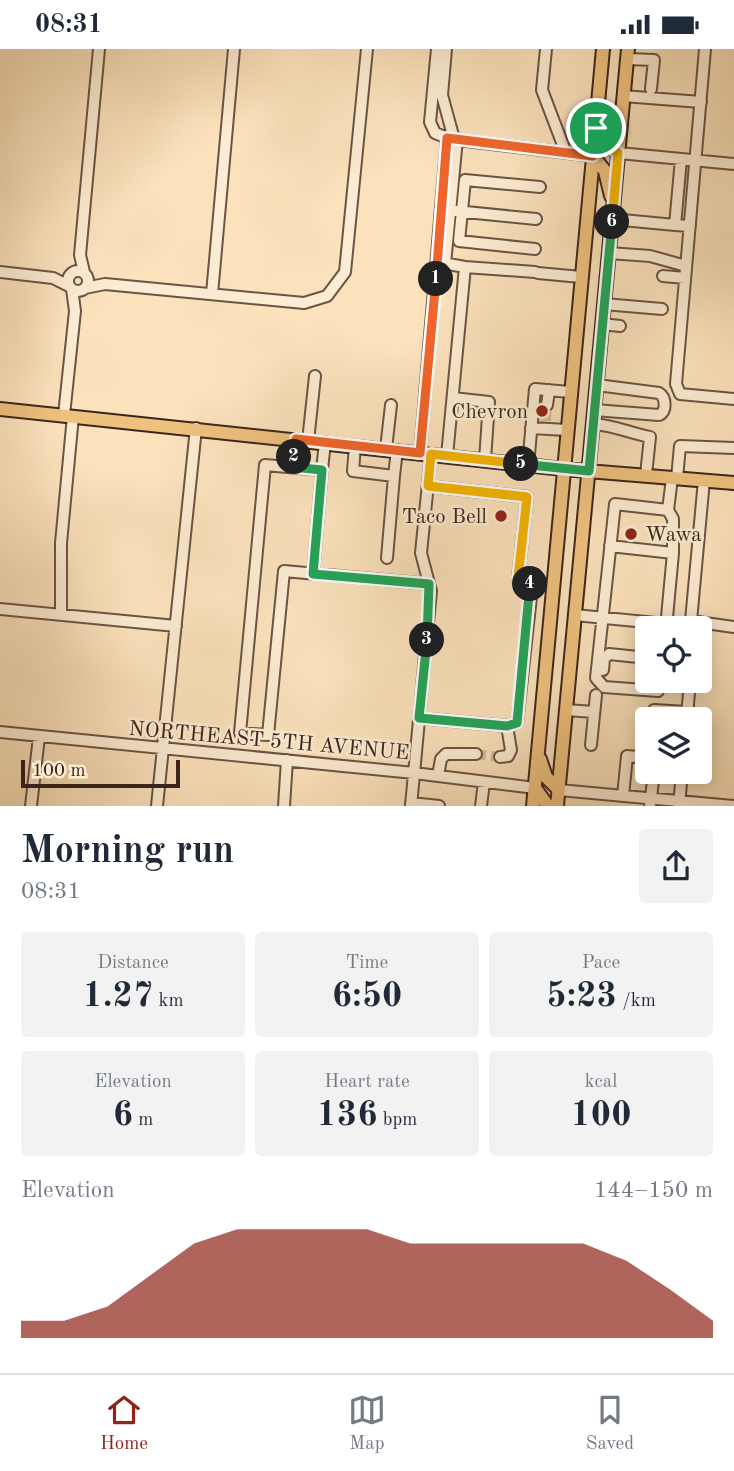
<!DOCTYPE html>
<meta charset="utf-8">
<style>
:root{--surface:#fff;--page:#f2f2f3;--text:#1f2937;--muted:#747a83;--line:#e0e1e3;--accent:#8f2418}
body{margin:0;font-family:"Old Standard TT",serif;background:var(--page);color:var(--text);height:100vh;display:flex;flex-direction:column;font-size:26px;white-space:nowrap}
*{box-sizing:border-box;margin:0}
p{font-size:23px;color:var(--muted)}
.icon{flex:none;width:38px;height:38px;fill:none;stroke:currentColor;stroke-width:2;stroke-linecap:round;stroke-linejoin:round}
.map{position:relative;height:757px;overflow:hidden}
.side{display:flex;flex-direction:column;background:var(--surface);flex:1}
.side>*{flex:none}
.tools{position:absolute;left:635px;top:567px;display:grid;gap:14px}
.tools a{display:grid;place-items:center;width:77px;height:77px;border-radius:7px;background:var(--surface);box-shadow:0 4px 18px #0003;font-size:35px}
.scale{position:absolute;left:21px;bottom:18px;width:159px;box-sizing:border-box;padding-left:7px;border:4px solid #3b251b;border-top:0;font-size:19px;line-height:24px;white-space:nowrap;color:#3b251b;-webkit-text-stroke:5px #fcecd3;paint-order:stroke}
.pin{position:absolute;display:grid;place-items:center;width:60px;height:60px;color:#fff;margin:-30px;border:4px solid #fff;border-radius:50%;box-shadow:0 2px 7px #0007}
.km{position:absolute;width:35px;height:35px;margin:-18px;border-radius:50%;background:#222;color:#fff;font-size:19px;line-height:35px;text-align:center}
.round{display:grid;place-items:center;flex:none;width:74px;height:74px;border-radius:7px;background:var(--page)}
.summary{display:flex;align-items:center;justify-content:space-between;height:119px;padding:0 21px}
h1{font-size:38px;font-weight:800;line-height:52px}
.figures{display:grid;grid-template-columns:repeat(3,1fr);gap:10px;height:119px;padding:7px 21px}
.figures div{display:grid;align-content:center;border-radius:7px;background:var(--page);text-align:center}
.figures b{font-size:35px;font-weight:800}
.figures small{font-size:19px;font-weight:400}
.figures p{font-size:19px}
.chart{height:196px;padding:14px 21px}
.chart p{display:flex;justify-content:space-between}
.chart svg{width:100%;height:126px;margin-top:7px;fill:var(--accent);opacity:.7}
.status{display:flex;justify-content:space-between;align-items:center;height:49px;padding:0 35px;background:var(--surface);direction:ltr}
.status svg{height:19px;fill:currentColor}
.tabs{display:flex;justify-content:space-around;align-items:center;height:98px;border-top:2px solid var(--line);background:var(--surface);font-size:19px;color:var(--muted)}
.tabs a{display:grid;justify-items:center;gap:4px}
.tabs .active{color:var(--accent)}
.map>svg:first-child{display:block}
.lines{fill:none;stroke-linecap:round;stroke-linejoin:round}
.minor-tunnel{stroke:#d5bc9c;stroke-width:10;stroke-dasharray:10 5;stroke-linecap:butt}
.minor-casing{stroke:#6b5443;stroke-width:14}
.major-casing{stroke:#3b251b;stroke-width:16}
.minor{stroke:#fcecd3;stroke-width:10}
.major{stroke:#eec17e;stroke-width:12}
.split-1-casing{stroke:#fff;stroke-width:14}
.split-2-casing{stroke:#fff;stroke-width:14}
.split-3-casing{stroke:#fff;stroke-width:14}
.split-4-casing{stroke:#fff;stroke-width:14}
.split-5-casing{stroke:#fff;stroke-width:14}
.split-6-casing{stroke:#fff;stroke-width:14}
.split-7-casing{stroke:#fff;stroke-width:14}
.split-1{stroke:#f0652b;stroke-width:9}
.split-2{stroke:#f0652b;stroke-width:9}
.split-3{stroke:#22a559;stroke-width:9}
.split-4{stroke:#22a559;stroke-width:9}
.split-5{stroke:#f5b400;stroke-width:9}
.split-6{stroke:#22a559;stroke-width:9}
.split-7{stroke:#f5b400;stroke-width:9}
.poi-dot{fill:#8f2418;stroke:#fcecd3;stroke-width:2.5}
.labels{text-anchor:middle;stroke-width:5;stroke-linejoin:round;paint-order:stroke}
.poi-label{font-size:21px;fill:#3b251b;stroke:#fcecd3;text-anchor:end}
.street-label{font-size:21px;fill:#3b251b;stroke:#fcecd3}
</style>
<div class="status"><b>08:31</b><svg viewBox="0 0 49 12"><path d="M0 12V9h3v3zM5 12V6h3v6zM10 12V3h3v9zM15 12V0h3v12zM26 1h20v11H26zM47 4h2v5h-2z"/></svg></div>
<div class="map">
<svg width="734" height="757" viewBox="0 0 734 757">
<rect width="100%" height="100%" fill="#fbe2bc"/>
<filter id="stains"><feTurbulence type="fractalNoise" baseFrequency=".00286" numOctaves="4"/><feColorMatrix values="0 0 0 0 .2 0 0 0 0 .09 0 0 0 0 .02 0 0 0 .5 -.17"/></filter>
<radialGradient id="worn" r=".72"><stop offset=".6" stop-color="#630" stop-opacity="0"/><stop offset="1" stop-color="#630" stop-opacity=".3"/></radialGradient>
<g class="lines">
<path class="minor-tunnel" d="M546,372L547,356
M476,705L500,708"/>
<g class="minor-casing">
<path id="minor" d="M437,0L430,73L435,84L450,90L593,107
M446,0L442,46L454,90
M546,0L542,41L566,104
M705,0L676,335L680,345L734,350
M627,10L654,11L651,40
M623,47L701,53
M619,104L734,115
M681,110L675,176L690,177
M456,162L536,170
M612,170L675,176
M535,200L459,192L465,131L540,138
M609,204L650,207L686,217
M437,213L465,218L447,407
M445,215L457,90
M465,218L535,223
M68 232a10 10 0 1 1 20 0a10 10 0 1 1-20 0Z
M0,223L53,229L69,237
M84,223L80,206L99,0
M538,224L581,228
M663,227L685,229
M85,239L105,235L304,254L327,247L345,223L367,0
M212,245L234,0
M604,255L662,260
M602,275L620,277
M453,349L489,353L485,411
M547,356L549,341
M594,361L659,366C667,363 666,348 659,344L597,336
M64,366L75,262L72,240
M593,375C613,376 630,384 650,388L646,426
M531,379L567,381
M308,392L315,327
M355,397L353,422L394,427L397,401
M386,400L391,356
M420,404L447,89
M528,416L535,340L570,343
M293,418L296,390
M322,421L325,393
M677,429L680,397L734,399
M610,497L673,504
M387,509L394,427
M313,525L322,421L265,416L240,684L268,686L284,522L429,535
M0,560L176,577
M61,565V494L73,367
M575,566L666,575L682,576L691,572L734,578
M691,572L704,431
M666,579L673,504V470L668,461L672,429
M603,621L604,610L609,605L648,609
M662,632L658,642L604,638L596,629L615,455L668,461
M566,661L594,663
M687,667L690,632
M419,669L507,677L517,674L532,539L528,531L518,529L527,448L428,437
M654,670V661L687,663
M0,683L414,724L535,739
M591,696L596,646
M500,708L508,707L511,701L507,677
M438,727L441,710L446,705H476
M559,741L733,757
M623,747L627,707L648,709
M411,754L439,757
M31,757L39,688
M157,757L196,379
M284,757L287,711
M411,757L431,542L421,504L431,405
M481,757L484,733
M650,757L654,723
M679,757L682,723"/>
</g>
<g class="major-casing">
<path id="major" d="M596,79L605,95L619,104
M593,107L605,122L611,147
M0,360L563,420L734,434
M540,710L546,728L559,741
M535,739L548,757
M533,757L603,0
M557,757L628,0"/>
</g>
<use href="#minor" class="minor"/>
<use href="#major" class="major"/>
</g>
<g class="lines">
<g class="split-1-casing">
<path id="split-1" d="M436,230L447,89L593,107L596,79"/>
</g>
<g class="split-2-casing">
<path id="split-2" d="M294,408L296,390L420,404L436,230"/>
</g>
<g class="split-3-casing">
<path id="split-3" d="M294,408L293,418L322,421L313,525L429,535L427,591"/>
</g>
<g class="split-4-casing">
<path id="split-4" d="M427,591L419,669L507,677L517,674L530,535"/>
</g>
<g class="split-5-casing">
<path id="split-5" d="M521,415L431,405L428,437L527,448L518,529L528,531L530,535"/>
</g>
<g class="split-6-casing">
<path id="split-6" d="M521,415L589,422L612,173"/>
</g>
<g class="split-7-casing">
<path id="split-7" d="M596,79L605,95L618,104L612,173"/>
</g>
<use href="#split-1" class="split-1"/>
<use href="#split-2" class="split-2"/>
<use href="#split-3" class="split-3"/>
<use href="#split-4" class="split-4"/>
<use href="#split-5" class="split-5"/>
<use href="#split-6" class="split-6"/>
<use href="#split-7" class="split-7"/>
</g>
<g class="poi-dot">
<circle cx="542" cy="362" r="7"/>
<circle cx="501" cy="467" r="7"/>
<circle cx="631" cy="485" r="7"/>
</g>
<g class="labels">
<g class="poi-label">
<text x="528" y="369">Chevron</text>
<text x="487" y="474">Taco Bell</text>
<text x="645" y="492" text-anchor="start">Wawa</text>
</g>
<g class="street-label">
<text transform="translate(269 691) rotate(5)" y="7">NORTHEAST 5TH AVENUE</text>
</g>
</g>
<rect width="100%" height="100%" filter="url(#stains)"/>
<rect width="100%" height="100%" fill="url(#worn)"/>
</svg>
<div class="tools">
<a><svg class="icon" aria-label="locate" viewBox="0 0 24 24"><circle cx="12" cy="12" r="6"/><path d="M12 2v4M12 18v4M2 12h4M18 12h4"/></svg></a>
<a><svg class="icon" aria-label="layers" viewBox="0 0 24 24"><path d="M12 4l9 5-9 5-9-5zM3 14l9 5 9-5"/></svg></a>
</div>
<div class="scale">100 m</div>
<div class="pin" style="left:596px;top:79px;background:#1e9e55"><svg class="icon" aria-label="arrive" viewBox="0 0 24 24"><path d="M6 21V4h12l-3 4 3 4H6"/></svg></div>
<b class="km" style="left:436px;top:230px">1</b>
<b class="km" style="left:294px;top:408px">2</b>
<b class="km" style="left:427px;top:591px">3</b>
<b class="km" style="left:530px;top:535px">4</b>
<b class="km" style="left:521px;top:415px">5</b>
<b class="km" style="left:612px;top:173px">6</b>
</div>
<section class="side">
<div class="summary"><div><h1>Morning run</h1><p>08:31</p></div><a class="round"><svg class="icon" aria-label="share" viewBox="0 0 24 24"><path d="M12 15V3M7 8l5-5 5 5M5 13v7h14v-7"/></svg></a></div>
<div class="figures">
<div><p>Distance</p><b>1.27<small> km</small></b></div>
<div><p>Time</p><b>6:50</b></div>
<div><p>Pace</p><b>5:23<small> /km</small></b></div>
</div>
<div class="figures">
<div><p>Elevation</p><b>6<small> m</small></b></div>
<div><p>Heart rate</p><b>136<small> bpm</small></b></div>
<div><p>kcal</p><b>100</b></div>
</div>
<div class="chart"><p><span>Elevation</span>144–150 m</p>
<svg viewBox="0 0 160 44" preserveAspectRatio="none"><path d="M0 44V38L10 38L20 33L30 22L40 11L50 6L60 6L70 6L80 6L90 11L100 11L110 11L120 11L130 11L140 17L150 27L160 38V44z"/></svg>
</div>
</section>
<nav class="tabs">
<a class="active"><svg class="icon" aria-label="home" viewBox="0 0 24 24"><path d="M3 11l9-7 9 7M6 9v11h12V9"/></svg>Home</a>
<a><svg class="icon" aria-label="map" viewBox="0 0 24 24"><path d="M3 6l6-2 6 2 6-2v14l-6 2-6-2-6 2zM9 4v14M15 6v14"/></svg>Map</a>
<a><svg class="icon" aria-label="saved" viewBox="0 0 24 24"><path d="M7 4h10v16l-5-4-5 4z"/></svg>Saved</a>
</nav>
